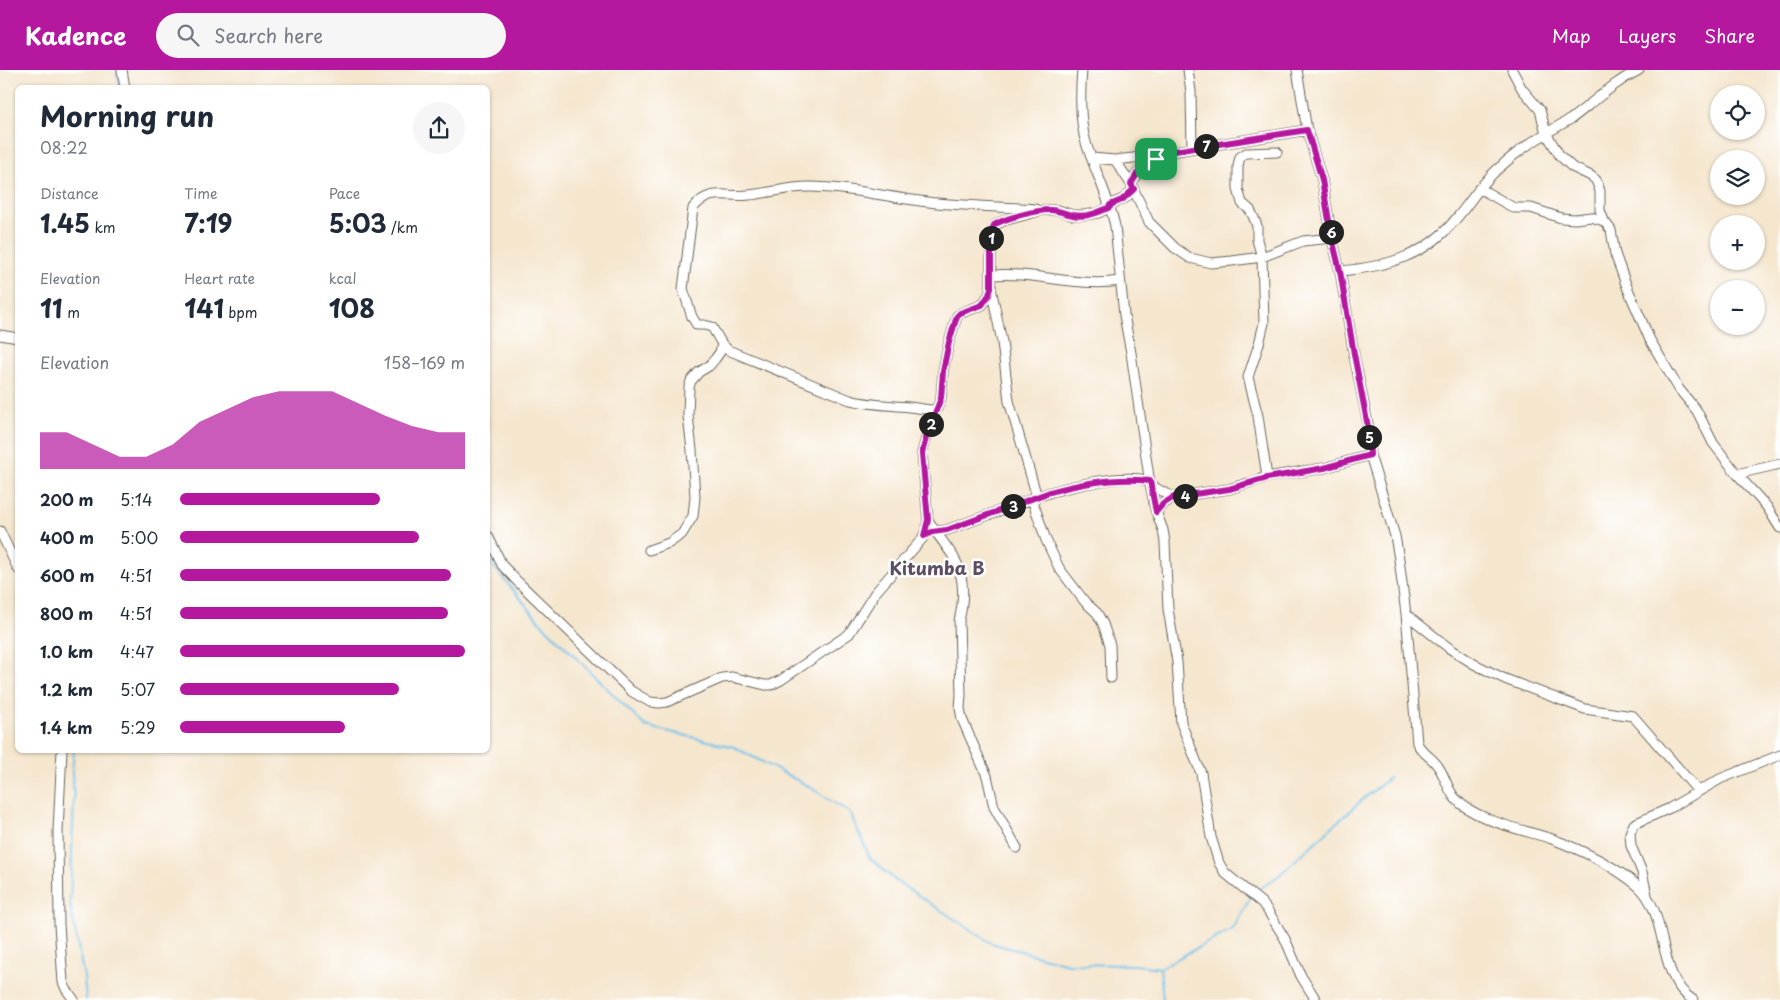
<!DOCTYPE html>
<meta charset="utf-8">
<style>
:root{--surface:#fff;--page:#f6f6f7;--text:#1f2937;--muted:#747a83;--accent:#b5179e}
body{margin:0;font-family:"Playpen Sans",sans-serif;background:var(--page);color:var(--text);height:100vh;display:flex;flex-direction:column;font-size:19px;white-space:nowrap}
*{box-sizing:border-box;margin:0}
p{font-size:16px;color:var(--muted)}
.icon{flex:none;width:28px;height:28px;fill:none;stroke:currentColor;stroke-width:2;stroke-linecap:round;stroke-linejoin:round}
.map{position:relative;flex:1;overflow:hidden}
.drawer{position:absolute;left:15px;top:15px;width:475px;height:668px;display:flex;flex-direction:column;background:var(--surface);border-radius:8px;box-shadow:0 1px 4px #0004}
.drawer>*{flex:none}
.tools{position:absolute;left:1710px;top:15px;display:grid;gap:10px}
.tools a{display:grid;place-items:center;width:55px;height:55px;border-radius:50%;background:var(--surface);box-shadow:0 1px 4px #0004;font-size:25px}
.pin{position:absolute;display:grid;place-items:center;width:42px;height:42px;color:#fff;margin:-21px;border-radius:10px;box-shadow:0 2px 8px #0006}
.km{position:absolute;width:25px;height:25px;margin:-12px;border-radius:50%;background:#222;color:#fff;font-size:14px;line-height:25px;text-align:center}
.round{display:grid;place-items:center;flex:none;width:52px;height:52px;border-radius:26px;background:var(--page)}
.summary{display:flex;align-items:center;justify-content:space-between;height:85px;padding:0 25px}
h1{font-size:28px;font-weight:700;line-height:38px}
.figures{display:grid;grid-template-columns:repeat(3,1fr);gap:8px;height:85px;padding:5px 25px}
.figures div{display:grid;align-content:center}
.figures b{font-size:25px;font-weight:700}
.figures small{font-size:14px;font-weight:400}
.figures p{font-size:14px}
.chart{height:140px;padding:10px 25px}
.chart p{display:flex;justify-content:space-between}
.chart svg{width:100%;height:90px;margin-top:5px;fill:var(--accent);opacity:.7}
ul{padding:0 25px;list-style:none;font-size:16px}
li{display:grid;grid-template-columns:80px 60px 1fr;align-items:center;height:38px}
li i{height:12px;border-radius:6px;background:var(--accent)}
header{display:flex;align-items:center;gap:30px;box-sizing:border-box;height:70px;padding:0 25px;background:var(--accent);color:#fff}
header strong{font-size:24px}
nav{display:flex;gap:28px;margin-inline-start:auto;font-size:18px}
.search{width:350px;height:45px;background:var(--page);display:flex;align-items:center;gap:12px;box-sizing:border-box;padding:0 18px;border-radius:28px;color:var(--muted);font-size:19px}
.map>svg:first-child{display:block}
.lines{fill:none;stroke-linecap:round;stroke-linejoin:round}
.stream{stroke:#6fc1eb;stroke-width:2}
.minor-casing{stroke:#68635a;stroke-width:11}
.minor{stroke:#fff;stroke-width:9}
.route-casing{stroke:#fff;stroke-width:10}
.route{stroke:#b5179e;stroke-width:6}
.labels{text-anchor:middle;stroke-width:5;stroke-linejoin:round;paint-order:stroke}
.quarter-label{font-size:18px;font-weight:bold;fill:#5d4e62;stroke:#fff}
</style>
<header>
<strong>Kadence</strong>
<div class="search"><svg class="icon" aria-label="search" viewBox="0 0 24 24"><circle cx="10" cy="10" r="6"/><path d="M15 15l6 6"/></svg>Search here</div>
<nav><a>Map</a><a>Layers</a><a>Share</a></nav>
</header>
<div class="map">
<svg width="1780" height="930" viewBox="0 0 1780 930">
<rect width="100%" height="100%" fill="#fff"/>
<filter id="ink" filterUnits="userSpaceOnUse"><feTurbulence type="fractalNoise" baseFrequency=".02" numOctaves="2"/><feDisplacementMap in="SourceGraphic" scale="10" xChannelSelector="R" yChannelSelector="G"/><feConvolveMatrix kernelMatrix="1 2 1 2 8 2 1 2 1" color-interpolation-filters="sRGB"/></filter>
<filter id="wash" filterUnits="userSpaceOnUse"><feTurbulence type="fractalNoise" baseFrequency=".0096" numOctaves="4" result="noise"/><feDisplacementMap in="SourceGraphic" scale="20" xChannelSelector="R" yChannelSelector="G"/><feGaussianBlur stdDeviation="1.12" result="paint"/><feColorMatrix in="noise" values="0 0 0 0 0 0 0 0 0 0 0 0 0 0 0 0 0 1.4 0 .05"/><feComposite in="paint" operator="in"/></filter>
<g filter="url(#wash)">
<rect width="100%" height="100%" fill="#f5e6ce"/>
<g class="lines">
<path class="stream" d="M117,0L120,18
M488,490L540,552L645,656L734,677L808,716L850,743L870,788L896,811L991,873L1068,894L1135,895L1160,898L1163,930
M74,680L72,703L74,726L70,835L84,907L86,930
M1254,823L1278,806L1362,730L1389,708
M1160,898L1233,859L1251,827"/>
</g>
</g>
<g filter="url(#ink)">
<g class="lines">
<g class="minor-casing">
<path id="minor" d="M122,0L125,18
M1082,0C1080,24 1079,53 1087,76C1096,103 1109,128 1115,156L1124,245L1131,283L1149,407L1155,439L1163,460L1165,472L1168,539L1177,592L1181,653L1201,703L1211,767L1219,793L1225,803L1262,833L1268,841L1285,869L1301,906L1316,930
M1188,0L1191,22L1192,78
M1297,0L1307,60L1322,110L1332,168L1340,201L1354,285L1368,354L1370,385L1395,466L1399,489L1406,544L1417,673C1422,683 1431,687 1437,695C1445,705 1447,719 1455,728C1475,751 1525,760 1552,769C1582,780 1614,796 1638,816C1670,844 1655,906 1693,930
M1512,0L1522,19L1540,40L1546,63L1560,86L1572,97L1591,106L1596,110L1600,121V140L1604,151L1611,160L1615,184L1627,217L1650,270L1670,304L1679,319L1697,341L1713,373L1737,404L1767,437L1780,458
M1092,88L1115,90L1133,88L1307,60
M1115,90L1131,114L1149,152L1175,178L1190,188L1211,193L1232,191L1262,187L1303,171L1332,168
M1131,114L1137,104L1162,86
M1479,118L1514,138H1531L1561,148L1575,149L1591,147L1604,151
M1110,135L1125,128L1134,119
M1340,201C1385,197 1426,186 1455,150C1470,133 1481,113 1499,98C1513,85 1528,74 1545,64C1553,59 1562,54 1571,49C1594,32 1613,13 1639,0
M991,205C1034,201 1077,218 1120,211
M991,218L1002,272L1009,331L1037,427
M0,265L18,268
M936,340C927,340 919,338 909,337C889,335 870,335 850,330L728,280L722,274L712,257L704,255H697L692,247L683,219L693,138C710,117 726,128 749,125C769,123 788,117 809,117C852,117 894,129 937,133C969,136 1002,137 1035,139
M1737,404L1780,394
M1267,407L1258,346L1248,307L1259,274L1264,253L1262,187L1257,170V156L1254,148L1250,140L1242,133L1238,119V96L1240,87L1246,83L1277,82
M1032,429L1046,470L1059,498L1085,532L1097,543L1103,554L1110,575L1111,608
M1156,442L1163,434L1174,427L1229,419L1267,407L1324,398L1370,385
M928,450C936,463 945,474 953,486C965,505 964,530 959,551L961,625L960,638L962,649L987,706L994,737L1017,778
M0,461L18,499
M931,462L947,460L1051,422C1073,416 1126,403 1148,411C1151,412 1153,416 1156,418C1162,422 1168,424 1174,427
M488,466L502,495L516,510L631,621L650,632L659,633L667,632L722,608L732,607L765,615H771L781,610L849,564L875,523L922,469L926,461L928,450L922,383L928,361L941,328L943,301L949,272L957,246L961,243L982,235L989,225L991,218V165L995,155L1003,151L1043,140H1058L1072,145H1084L1098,143L1110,137
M649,480L669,473L682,464L693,446L695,427L692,380L688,346L689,317L691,311L699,302L709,296L715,289L720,282L722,274
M1406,544L1449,578L1474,594L1505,609L1585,639L1633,646L1698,721
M62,680L58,761L59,854L63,912L66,919L74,930
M1647,825L1642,802L1631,776L1630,763L1634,754L1670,738L1720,709L1780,685"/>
</g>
<use href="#minor" class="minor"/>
</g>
</g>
<g class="lines" filter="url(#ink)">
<g class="route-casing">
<path id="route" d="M1307,60L1322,110L1332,168L1340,201L1354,284L1369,362L1370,385L1324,398L1267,408L1229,419L1174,427L1163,434L1156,442L1150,411C1117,407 1082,413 1050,422L947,460L932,462L924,466L928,450L922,383L928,361L941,328L943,301L949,272L957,246L960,243L982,235L989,225L991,218V165L994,155C1005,148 1037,140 1050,140C1059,140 1065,144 1073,145C1086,148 1099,142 1110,137V135L1122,130L1134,119L1131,114L1137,104L1147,95L1168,82Z"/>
</g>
<use href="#route" class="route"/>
</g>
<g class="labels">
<g class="quarter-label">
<text x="937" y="505">Kitumba B</text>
</g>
</g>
</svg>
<div class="tools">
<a><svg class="icon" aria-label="locate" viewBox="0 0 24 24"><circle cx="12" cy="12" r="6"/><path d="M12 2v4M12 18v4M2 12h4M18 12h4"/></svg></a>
<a><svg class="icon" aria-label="layers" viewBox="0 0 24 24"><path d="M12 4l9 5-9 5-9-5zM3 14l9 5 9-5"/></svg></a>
<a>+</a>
<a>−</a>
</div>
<div class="pin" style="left:1156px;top:89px;background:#1e9e55"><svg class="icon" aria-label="arrive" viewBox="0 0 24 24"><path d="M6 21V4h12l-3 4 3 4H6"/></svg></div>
<b class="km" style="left:991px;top:168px">1</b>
<b class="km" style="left:931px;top:354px">2</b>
<b class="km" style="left:1013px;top:436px">3</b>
<b class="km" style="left:1185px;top:426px">4</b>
<b class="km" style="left:1369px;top:367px">5</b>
<b class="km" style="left:1331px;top:162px">6</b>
<b class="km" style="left:1206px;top:76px">7</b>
<section class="drawer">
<div class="summary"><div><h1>Morning run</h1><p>08:22</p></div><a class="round"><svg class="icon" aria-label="share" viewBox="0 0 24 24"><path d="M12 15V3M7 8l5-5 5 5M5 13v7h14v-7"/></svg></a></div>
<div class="figures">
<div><p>Distance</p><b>1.45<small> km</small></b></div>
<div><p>Time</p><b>7:19</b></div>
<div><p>Pace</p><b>5:03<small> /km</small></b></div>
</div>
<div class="figures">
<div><p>Elevation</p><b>11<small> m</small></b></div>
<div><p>Heart rate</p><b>141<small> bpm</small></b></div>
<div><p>kcal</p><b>108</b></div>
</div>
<div class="chart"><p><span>Elevation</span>158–169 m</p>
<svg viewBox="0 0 160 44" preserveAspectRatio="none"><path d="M0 44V26L10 26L20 32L30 38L40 38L50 32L60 21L70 15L80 9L90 6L100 6L110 6L120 12L130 18L140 23L150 26L160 26V44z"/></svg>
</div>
<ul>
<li><b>200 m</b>5:14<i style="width:70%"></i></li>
<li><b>400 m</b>5:00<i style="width:84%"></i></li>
<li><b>600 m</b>4:51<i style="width:95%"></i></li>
<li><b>800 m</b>4:51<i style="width:94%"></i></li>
<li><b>1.0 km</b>4:47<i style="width:100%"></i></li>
<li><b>1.2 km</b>5:07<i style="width:77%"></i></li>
<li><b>1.4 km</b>5:29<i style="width:58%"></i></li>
</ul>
</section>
</div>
